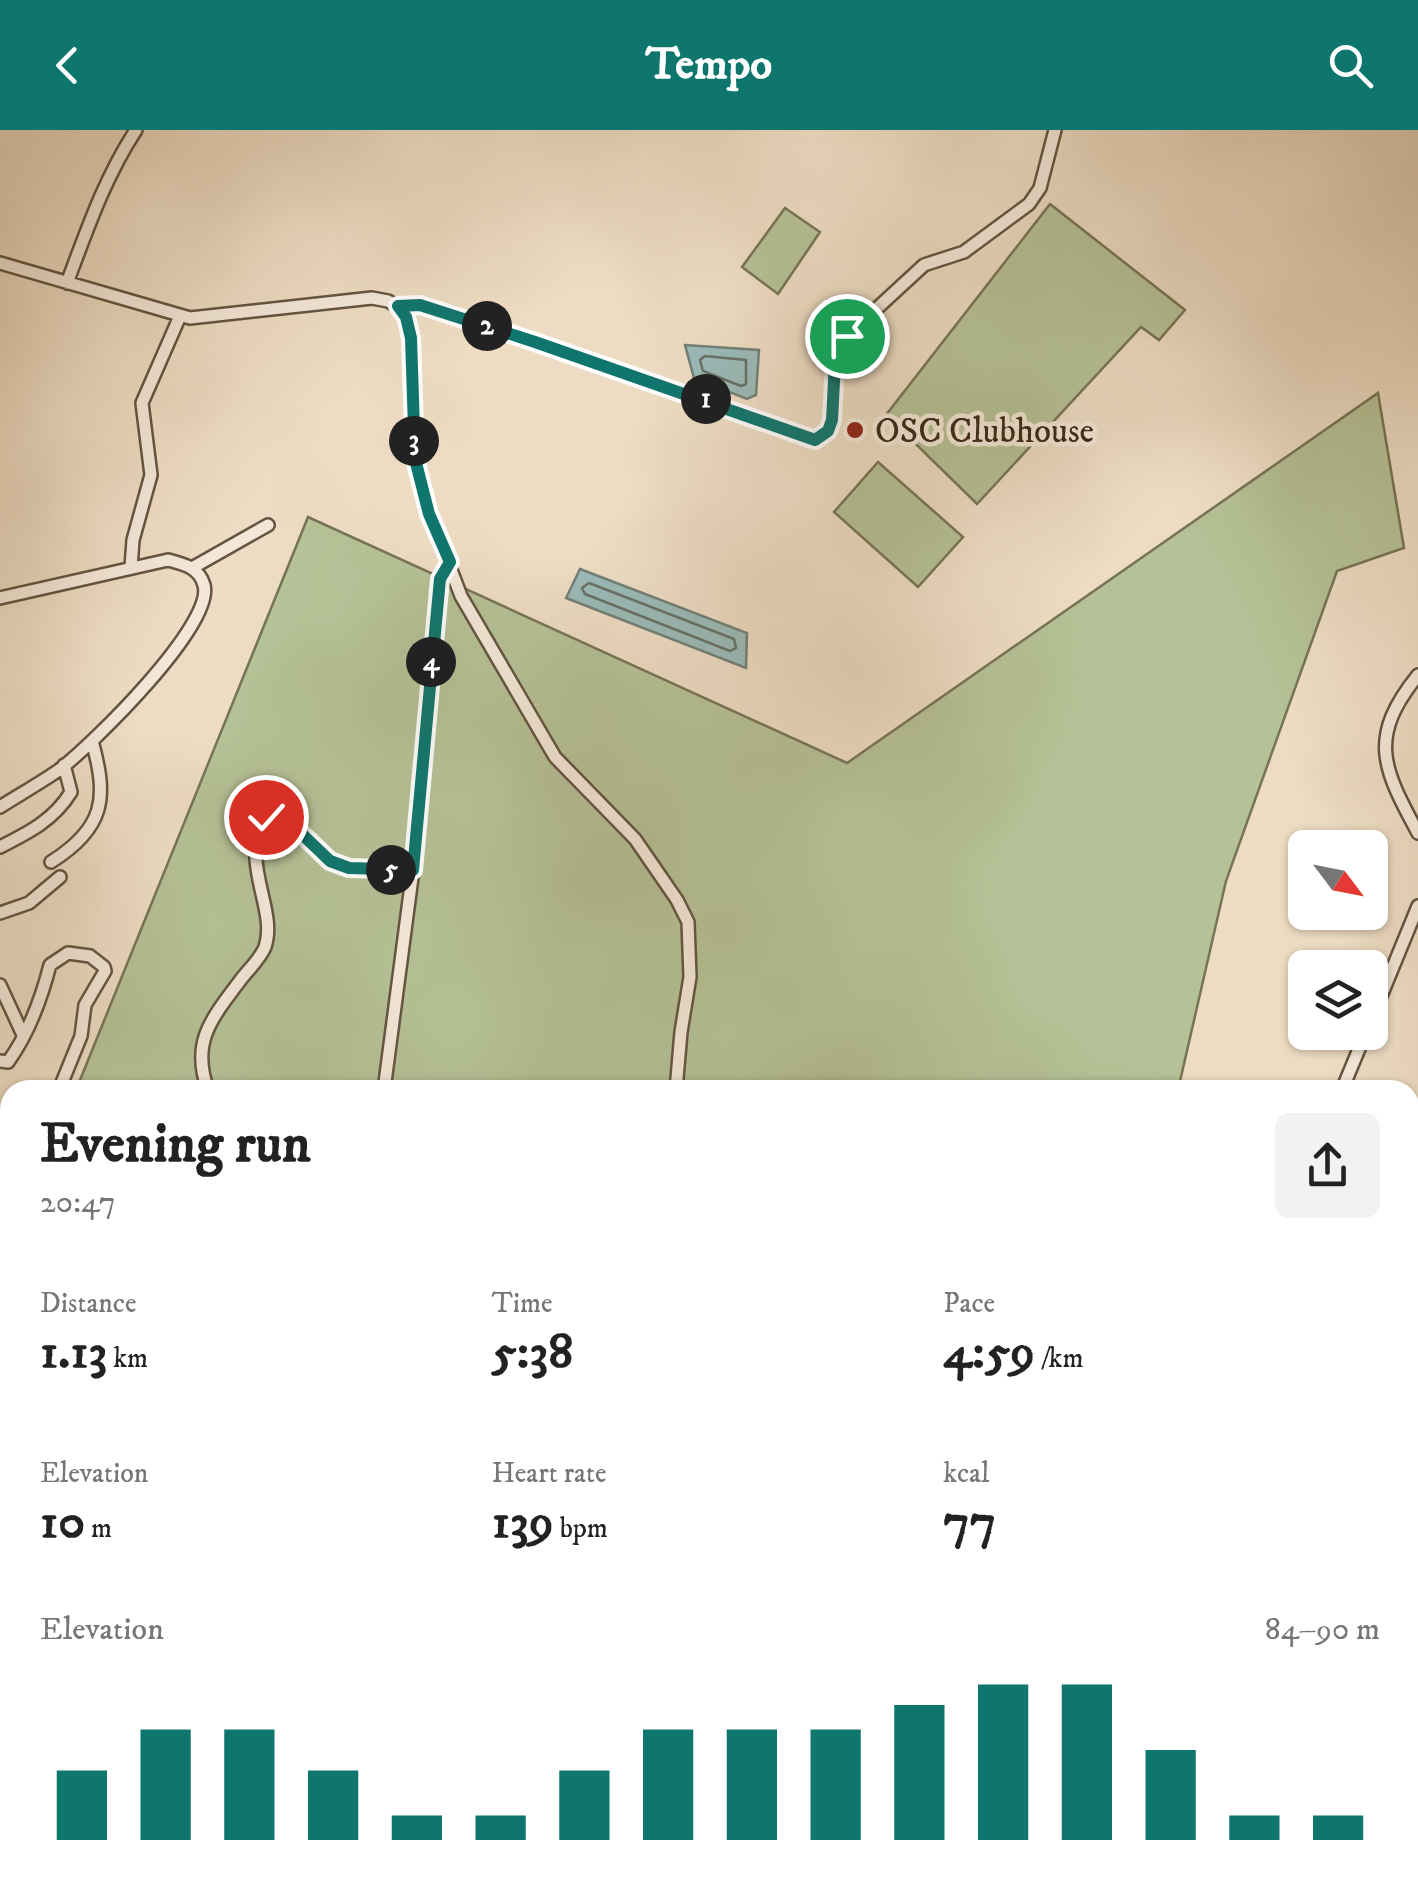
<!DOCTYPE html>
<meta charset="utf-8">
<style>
:root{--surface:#fff;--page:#f2f2f2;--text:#222;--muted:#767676;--accent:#0f766e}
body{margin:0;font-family:"IM FELL DW Pica",serif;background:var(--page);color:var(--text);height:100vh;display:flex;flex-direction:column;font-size:38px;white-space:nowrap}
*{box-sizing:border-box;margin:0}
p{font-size:32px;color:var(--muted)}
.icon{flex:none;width:55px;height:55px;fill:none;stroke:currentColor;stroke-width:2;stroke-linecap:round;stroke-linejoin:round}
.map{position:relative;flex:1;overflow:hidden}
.panel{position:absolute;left:0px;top:950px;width:1420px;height:812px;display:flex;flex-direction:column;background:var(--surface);border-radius:30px 30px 0 0;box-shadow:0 2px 8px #0004}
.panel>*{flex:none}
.needle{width:65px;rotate:122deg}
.controls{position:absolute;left:1288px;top:700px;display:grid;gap:20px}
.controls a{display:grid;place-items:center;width:100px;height:100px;border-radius:15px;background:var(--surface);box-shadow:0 2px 8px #0004;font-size:50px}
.pin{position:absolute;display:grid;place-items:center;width:85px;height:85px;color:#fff;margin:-42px;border:5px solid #fff;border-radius:50%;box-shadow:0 2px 10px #0007}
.km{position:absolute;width:50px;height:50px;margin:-25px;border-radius:50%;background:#222;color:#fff;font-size:28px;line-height:50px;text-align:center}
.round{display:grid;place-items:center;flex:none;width:105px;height:105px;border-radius:15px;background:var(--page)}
.overview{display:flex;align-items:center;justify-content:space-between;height:170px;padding:0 40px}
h1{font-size:55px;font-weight:700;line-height:75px}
.stats{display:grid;grid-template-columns:repeat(3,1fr);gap:15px;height:170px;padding:10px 40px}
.stats div{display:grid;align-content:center}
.stats b{font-size:50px;font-weight:700}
.stats small{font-size:28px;font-weight:400}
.stats p{font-size:28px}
.chart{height:280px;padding:20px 40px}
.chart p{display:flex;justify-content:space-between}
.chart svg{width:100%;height:180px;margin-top:10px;stroke:var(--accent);stroke-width:6}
header{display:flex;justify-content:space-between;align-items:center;height:130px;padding:0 40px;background:var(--accent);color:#fff;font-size:45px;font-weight:700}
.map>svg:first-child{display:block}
.green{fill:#b5c196;stroke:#767456;stroke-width:2.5}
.water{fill:#9abab8;stroke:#728077;stroke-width:2.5}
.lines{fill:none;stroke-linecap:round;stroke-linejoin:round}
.shore{stroke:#687167;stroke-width:2.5}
.minor-casing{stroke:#645541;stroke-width:16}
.minor{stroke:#f3e8d8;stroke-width:11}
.route-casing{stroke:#fff;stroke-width:20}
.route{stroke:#0f766e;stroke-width:12}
.poi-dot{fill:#8f2418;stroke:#f3e8d8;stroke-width:4}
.labels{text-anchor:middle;stroke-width:9;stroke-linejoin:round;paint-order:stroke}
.poi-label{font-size:35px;fill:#372816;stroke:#f3e8d8;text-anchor:start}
</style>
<header><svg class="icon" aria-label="back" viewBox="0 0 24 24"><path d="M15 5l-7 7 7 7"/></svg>Tempo<svg class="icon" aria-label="search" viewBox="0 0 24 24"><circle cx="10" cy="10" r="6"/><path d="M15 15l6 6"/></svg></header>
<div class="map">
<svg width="1418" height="1761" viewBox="0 0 1418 1761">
<rect width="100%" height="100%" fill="#eddcc3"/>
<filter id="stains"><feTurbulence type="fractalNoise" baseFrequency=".002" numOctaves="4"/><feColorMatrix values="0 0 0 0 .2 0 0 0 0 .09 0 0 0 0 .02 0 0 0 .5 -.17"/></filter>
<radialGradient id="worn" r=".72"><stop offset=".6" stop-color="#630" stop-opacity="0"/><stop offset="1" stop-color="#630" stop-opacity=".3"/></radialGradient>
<path class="green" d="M1050,74L1185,180L1159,210L1141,197L977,374L886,285Z
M785,78L820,102L778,164L742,137Z
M1378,263L1404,418L1337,441L1226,751L1178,960H76L308,387L847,633Z
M878,332L963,407L918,457L834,382Z
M10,1123V1752L410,1753L408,1761H0V1148Z
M799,1753L920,1752V1753L912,1761H816Z"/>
<path class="water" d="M685,215L759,220L756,265L747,269L694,248Z
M580,439L747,503L746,538L566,468Z
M1418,1602V1712L1410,1722V1608Z
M1263,1753L1264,1752L1387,1753L1384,1761H1261Z"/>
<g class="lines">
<path class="shore" d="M705,226L746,230V254L741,256L703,241L700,230Z
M589,453L734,509L736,518L730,521L585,464L582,458Z"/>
<g class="minor-casing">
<path id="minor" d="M0,133L190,188L372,168L388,171L402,179L411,209L415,329L427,377L461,466L555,627L635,709L677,770L688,792L690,847L681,902L676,960
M67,153C87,100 105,47 136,0
M398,176L420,175L535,212L815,310L828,301L833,290L835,232L847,206L924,135L964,122L1029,74L1040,58L1055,0
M131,437L133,410L151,345L142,273L180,186
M192,438L268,395
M0,468L168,430C183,434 199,437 204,455C215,494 92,615 59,640C40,653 19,665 0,677
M1418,545C1368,607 1382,637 1418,703
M0,717C28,703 54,690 71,662L64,635
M51,732C105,698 108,668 92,611
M0,783L29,773L60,747
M0,855L23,905
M1370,893L1418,776
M0,931L8,932C29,903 41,870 50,835L68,823L90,826L104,837L105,841L85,875L81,906L59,960
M208,960C190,911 213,887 242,848C250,838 260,829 265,817C278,778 238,733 266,687L280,683L330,731L349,737L413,740
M384,960L413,740L440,449L450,432
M1342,960L1366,902
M0,1636L10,1647
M0,1673L10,1678
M124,1752L125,1761
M303,1761L312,1752
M1250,1761L1253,1752"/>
</g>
<use href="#minor" class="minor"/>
</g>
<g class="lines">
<g class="route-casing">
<path id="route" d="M266,687L280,683L330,731L349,738L413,740L440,449L450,432L429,384L415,329L411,208L406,187L398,176L420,175L535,212L815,310L828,301L832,290L835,232L847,206"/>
</g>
<use href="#route" class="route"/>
</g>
<circle class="poi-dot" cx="855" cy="300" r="10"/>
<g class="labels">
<g class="poi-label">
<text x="875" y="312">OSC Clubhouse</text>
</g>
</g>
<rect width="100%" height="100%" filter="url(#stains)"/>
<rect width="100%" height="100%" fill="url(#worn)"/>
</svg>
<div class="controls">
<a><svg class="needle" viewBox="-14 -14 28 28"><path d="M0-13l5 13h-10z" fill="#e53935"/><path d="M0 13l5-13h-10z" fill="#767676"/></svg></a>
<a><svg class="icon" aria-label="layers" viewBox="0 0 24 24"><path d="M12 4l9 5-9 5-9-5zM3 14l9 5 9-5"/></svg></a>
</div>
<div class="pin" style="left:847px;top:206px;background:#1e9e55"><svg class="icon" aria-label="arrive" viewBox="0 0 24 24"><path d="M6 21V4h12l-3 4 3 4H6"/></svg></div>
<div class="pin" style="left:266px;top:687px;background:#d93025"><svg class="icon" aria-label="check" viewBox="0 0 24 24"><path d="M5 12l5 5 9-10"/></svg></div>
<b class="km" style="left:706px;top:269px">1</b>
<b class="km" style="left:487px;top:196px">2</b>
<b class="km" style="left:414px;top:311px">3</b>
<b class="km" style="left:431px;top:532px">4</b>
<b class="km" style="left:391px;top:740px">5</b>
<section class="panel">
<div class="overview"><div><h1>Evening run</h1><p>20:47</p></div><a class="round"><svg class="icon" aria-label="share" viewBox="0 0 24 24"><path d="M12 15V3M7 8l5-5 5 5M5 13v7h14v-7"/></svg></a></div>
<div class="stats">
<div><p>Distance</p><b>1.13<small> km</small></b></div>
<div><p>Time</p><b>5:38</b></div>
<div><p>Pace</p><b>4:59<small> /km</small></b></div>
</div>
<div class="stats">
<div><p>Elevation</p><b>10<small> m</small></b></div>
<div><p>Heart rate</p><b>139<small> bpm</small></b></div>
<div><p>kcal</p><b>77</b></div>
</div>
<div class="chart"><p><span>Elevation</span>84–90 m</p>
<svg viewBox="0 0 160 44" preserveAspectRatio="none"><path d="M5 44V27M15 44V17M25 44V17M35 44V27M45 44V38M55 44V38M65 44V27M75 44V17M85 44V17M95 44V17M105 44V11M115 44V6M125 44V6M135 44V22M145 44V38M155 44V38"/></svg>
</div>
</section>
</div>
